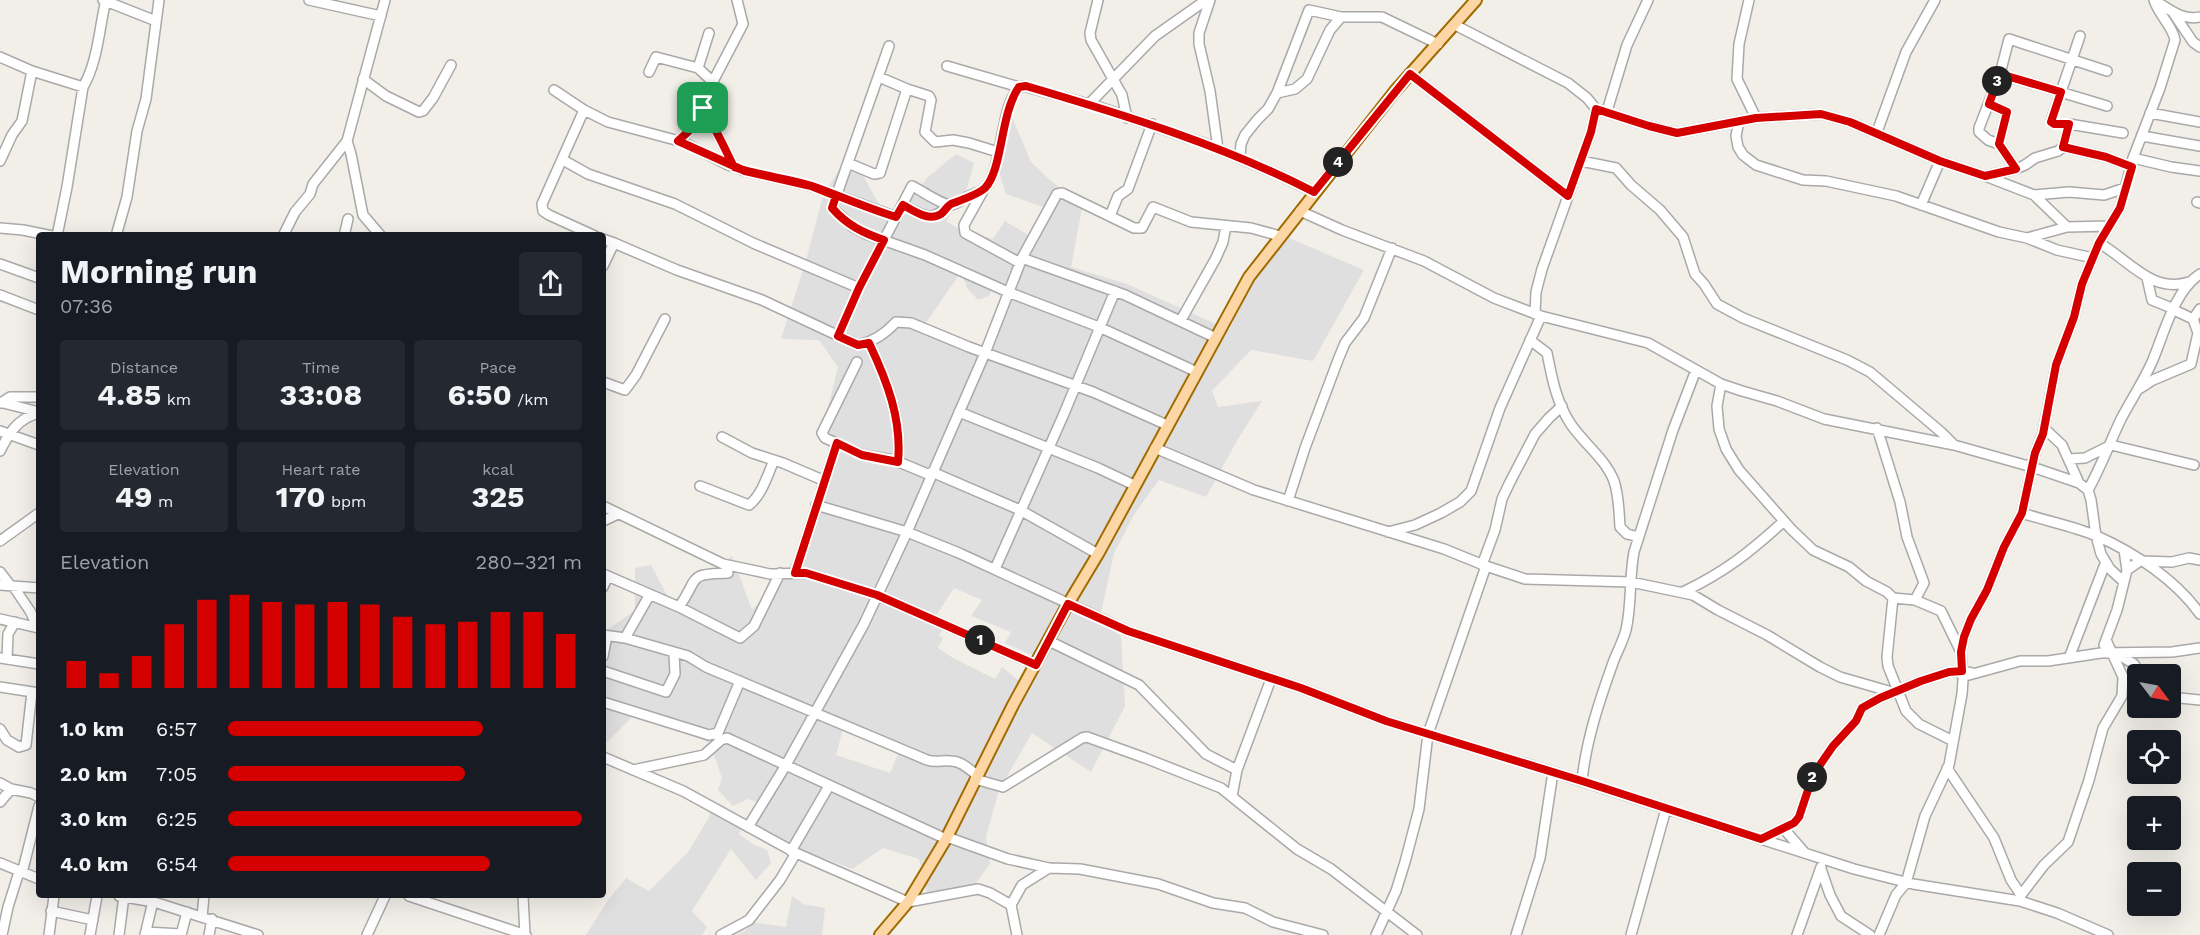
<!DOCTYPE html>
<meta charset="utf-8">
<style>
:root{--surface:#171b24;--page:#242831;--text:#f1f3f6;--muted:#9ea1a6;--accent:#d40000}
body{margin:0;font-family:"Work Sans",sans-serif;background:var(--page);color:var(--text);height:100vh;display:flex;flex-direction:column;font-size:22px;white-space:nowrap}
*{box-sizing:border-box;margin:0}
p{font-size:20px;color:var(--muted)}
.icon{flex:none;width:33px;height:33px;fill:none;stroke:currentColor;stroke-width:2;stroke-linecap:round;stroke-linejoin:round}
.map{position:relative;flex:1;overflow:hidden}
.side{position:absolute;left:36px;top:232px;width:570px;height:666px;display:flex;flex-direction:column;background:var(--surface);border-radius:6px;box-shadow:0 6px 24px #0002}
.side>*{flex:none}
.needle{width:39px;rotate:122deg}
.fabs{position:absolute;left:2127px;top:664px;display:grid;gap:12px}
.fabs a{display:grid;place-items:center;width:54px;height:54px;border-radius:6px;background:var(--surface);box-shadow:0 6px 24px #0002;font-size:30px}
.pin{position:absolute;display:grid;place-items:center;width:51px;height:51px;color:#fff;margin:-26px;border-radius:12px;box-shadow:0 3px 9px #0006}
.km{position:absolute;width:30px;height:30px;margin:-15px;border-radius:50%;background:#222;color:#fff;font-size:16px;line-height:30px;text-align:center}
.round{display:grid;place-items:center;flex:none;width:63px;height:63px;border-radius:6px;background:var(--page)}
.head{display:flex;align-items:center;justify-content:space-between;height:102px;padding:0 24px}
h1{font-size:33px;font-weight:700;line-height:45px}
.stats{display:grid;grid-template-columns:repeat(3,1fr);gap:9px;height:102px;padding:6px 24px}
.stats div{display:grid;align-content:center;border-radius:6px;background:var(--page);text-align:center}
.stats b{font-size:30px;font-weight:700}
.stats small{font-size:16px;font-weight:400}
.stats p{font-size:16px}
.chart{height:168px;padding:12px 24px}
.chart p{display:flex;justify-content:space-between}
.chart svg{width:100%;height:108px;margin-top:6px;stroke:var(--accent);stroke-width:6}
ul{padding:0 24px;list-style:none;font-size:20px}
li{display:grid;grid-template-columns:96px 72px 1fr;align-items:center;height:45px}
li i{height:15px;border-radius:8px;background:var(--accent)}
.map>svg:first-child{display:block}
.residential{fill:#e0dfdf;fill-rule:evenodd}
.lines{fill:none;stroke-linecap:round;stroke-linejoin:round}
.minor-casing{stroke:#a9a9a9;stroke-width:12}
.major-casing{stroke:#a06b00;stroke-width:14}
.minor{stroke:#fff;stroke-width:9}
.major{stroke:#fcd6a4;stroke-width:10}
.route-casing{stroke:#fff;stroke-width:12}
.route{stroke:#d40000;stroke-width:8}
</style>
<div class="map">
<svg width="2200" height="935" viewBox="0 0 2200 935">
<rect width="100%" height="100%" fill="#f2efe9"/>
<path class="residential" d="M1012,117L1031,162L1052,182L1083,203L1071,267L1127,284L1229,330L1277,233L1364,270L1313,361L1251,350L1212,391L1218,407L1262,401L1238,439L1206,497L1159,480L1135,513L1114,553L1099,622L1121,636L1125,706L1091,772L1032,733L999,790L986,837L990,864L969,892L928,898L919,859L883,848L852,869L765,836L752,820L759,803L748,799L733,806L718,790L722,778L710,743L636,713L603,746V633L635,610V568L651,565L672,605L732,556L752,610L785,574L800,549L830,459L824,424L838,367L819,340L781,339L805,264L823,196L850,152L891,226L927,178L956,154L974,163L967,188L946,221L957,228L993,239L1005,221L1038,241L1049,209L1006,194L997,165ZM961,272L967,288L978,300L989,296L992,289L1003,298L986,352L923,327ZM954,588L982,600L971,616L1011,632L1005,643L1036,657L1024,685L1002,667L995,679L953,658L938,648L943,638L939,636L946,622L934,619ZM845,722L900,749L890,773L836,755Z
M712,808L729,818L741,829L739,834L754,845L767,850L771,863L756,880L731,849L692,911L707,927L702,935H586L608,900L626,878L649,891L688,852L708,819Z
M792,896L803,904L825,908L822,935H737L745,931L752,922L786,927Z"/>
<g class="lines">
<g class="minor-casing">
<path id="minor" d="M103,0L156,21
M309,0L381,16
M1098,0L1090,33L1091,40L1122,95L1127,118
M1210,0L1199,33V44L1210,91L1218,149
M1749,0L1739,44L1737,79L1756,118
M2154,0C2169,9 2182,21 2200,17
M2174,14L2193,42L2200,47
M1455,25L1568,83L1587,98L1596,109L1649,126L1677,133L1756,118L1821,114L1850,122L1940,161L1985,176L2034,195L2069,192L2104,195L2125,188
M889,46L832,208L853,227L866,234L925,255L1008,292L1099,327L1197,372
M0,57L32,71L83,87
M947,66L1019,87
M698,68L709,33
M649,72L656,57L698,68L714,83
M1410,74L1568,196
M2000,74L2107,106
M879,77L907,89
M363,79L386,96L419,112L423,111L433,98L451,65
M554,90L584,110L608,122L683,142L726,164L745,171L811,186L896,217
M1277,93L1295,89L1307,79L1330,30L1341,17
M1089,104L1155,36L1206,0
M1989,104L2007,112L1999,144
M703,108C715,127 724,147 734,167
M584,110L542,204L543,211L549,215L595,236
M1607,111L1627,45L1648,0
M2150,113L2200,122
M1739,121L1736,136L1738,147L1743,155L1756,165L1803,180L1826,181L1896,196L1999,232L2027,238L2057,250L2093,258
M2069,124L2123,133
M1877,132L1906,52L1935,0
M2142,136L2200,146
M347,141L351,154L363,215L381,236
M678,141L692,128L703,108L708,91L743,24L737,0
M2063,147L2069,124H2054L2051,121L2080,36
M1240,157L1241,144L1245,135L1257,120L1268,109L1277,93L1309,10L1341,17H1382L1438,44
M2133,158L2171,167L2200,171
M563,160L588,174L675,204L753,243L859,288L912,186C921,190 940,204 950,205C956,205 962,200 967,197C972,194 979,193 984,189C1004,172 999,96 1023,86L1096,106L1206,144L1277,174L1314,192
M0,161L12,135L22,121L32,71
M1581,161L1616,168L1631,185L1660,210L1683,237L1695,274L1704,284L1717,304L1743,318L1847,360L1870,372L1941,432L1954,445
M848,163L874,174L880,173L907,89L929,96L931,100L925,132L935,142L953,140L969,143L998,152
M2016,169L1999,144L1988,140L1979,132V128L2000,74L2009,39L2107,71
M1985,176L2016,169L2025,165L2035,158L2058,151L2063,147L2106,157L2132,167
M984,189L964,225L965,233L1020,263
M2034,195L2067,227
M2197,202L2200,203
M903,205C923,215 931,224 949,205
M1921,205L1940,161
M1300,211L1342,230L1424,261L1494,298L1541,316L1648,343L1721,384L1742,391L1777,401L1824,419L1954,445L2032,467L2079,483L2088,490L2091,500L2096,536L2101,554L2110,569L2124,582
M1110,216L1118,196L1128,189L1152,124
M0,228L23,230L52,236
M57,236L67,187L83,87C98,62 99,28 106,0
M116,236L127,197L137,131L146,99L159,0
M283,236L295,212L310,194L313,184L347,141L385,0
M344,236L348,219
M2027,238L2067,227L2109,226
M603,239L614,243L603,266
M614,243L677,270L762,300L858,345C873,342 885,334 896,322L911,323L969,347L1093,392L1167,425
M2099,243C2129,260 2152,294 2189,282
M1022,258L1125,295L1216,338
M0,264L39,278
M2147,278L2152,300L2174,309
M0,295L39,310
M1535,314L1536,292L1542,269L1591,132L1596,109
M2193,319L2200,309
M1181,320L1216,258L1223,242L1226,226
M838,336L859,288
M1530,340L1547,353C1552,378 1556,401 1570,423C1583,443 1605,458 1614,481C1619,496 1619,512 1620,527L1627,534L1639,537
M869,343C887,381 902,418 898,462
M857,362L822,433L825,438L863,455L894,460L930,475
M603,382L625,390L636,375L665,319
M1721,384L1717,406L1719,429L1726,449L1739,470L1791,529L1813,550L1849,567L1866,581L1887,592L1893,598L1915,600L1941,611L1961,652
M2139,389L2153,380L2191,364L2198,333L2193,319L2174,310
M0,402L39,412
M1,403L10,397H39
M959,412L1098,468L1134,485
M1877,428L1900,502L1907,537L1924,583L1915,600
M2044,428L2062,445L2079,483
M0,431L39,445
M722,437L752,453L783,463L825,481
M1155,448L1254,490L1444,549L1486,566L1525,579L1631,582L1693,595L1718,610L1767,635L1820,667L1840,677L1892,692
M0,451C9,433 18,418 39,413
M2069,459L2085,458L2111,445L2194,465
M932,472L1020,510L1098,554
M700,486L749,505C762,495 768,474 774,460
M2088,490C2101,467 2110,442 2121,419C2131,400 2143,382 2152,362C2164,334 2174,291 2200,274
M1288,501L1305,448L1338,360L1345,343L1364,318L1392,248
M816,505L907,532L959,553L1128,631L1301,688L1386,721L1553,772L1854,869L1913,884L2020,901L2057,913L2108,935
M603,506L723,564L770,574L806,573L877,595L1036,665
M2022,513C2046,521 2073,526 2097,536C2135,553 2176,580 2200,614
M603,521L618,514
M1388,532L1415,525L1441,513L1460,502L1471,491L1500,408L1541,316
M0,541L39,513
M1482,565L1495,530L1502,499L1509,484L1535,434L1549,418L1562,406
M995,569L1063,416L1115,291
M2127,570L2140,561L2172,562L2189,558L2200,560
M0,572L10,585
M795,573L837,443
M603,574L679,607C700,577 686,574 728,573
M0,585L39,588
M13,586L30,611L38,628
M603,587L608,576
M1683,592C1725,572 1750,552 1784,521
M1893,598L1887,657L1888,666L1906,711L1919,724L1953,741
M679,607L740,638L754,626L780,573
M0,619L39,628
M603,635L625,638L688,656L706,667L927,760C936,763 942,760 951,761C961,761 969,769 977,775
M625,638L649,596
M1049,641L1139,685L1206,754L1237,770
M2104,645L2117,610L2127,570L2124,550
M2120,653L2124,658L2134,664L2141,675
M603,656L607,636
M0,658L39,664
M2069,658L2105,564
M7,659L8,634L15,622
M603,671L666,692L675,674L674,654
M1969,675L2020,661H2048L2101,653L2172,652L2200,648
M0,687L39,693
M2170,697L2200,700
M603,702L709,735L718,733L740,681
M0,729L7,740L19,747L26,745L32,692
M603,757L683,791L796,853L908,902L978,889L990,893L1011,905L1017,935
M1947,768L1994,838L2011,880L2021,895
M633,770L704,755L721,740L727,738L946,839
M975,779L1003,787L1082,738L1087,737L1145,758L1221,788L1297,849L1331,869L1417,935
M1582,781C1586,740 1600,699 1614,660C1618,650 1623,641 1626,630C1632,604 1629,578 1634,552L1673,430L1696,370
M0,783L11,789
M1232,796L1237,770L1271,679
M0,802L11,789L31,793L39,797
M748,827L786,765L864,624L907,532L985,353L1022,258L1057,194L1062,193L1134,228H1142L1153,207L1191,222L1251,228L1280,236
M1784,829L1804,852
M947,837L1008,859L1049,868L1080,869L1158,884L1213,903L1245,908L1273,922L1323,935
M1761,839L1794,823L1799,817L1813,775L1833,746L1856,721L1862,708L1880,698L1921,681L1949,672L1962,671L1972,673
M791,851L829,786
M0,863L39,879
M1821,869L1830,895L1841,916L1870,935
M22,873L39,806
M119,896L154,902L258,935
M409,896L526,935
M523,896L525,935
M2020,901L2021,895L2044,865L2068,842L2089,780L2103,728L2122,696L2123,677L2106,640
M1011,905L1022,885L1049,868
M51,911L93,920
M202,917L204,896
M146,932L181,934
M2,935L8,907L19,872
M49,935L54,896
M90,935L97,896
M119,935L124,896
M145,935L153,901
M181,935L187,912
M209,935L212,919
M367,935L385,896
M721,935L749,920L780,880L796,853
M1376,935L1396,891L1405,862L1419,809L1428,734L1486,566
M1516,935L1540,858L1553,772
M1631,935L1666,809
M1797,935L1821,867
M1879,935L1896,895L1906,883L1925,816L1949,765L1962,694L1963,680L1961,652L1964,637L1971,619L1987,590L2004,547L2022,513L2035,453L2043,433L2056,365L2074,317L2082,284L2099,243L2120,208L2133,158L2160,88L2175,40C2173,27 2159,15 2154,0"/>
</g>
<g class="major-casing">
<path id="major" d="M880,935L908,902L946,839L1013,705L1068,604L1098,554L1249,277L1395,91L1476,0"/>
</g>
<use href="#minor" class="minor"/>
<use href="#major" class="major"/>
</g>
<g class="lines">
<g class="route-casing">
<path id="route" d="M703,108L692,128L678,141L745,171L811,186L836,196L832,208C847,225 863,233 884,240L859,288L838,336L858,345L869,343C887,381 902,419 898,462L862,455L837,443L795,573H806L877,595L1036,665L1068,604L1128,631L1301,688L1386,721L1582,781L1761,839L1794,823L1799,817L1813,775L1833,746L1856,721L1862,708L1880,698L1921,681L1949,672L1962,671L1961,652L1964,637L1971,619L1987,590L2004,547L2022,513L2035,453L2043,434L2056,365L2074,317L2082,284L2099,243L2120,208L2132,167L2106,157L2063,147L2069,124H2054L2051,122L2061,92L2000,74L1989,104L2007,112L1999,144L2016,169L1985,176L1940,161L1850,122L1821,114L1756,118L1677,133L1649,126L1596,109L1591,132L1568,196L1410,74L1314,192C1222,145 1125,115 1026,86L1019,87C1000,114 1003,169 985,188C979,194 959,201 951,204C947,206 945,211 941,214C929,222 914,211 903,205L896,217C867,208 840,196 812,186C787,178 760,176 734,167C724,147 715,127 703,108"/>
</g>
<use href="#route" class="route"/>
</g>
</svg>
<div class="fabs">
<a><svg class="needle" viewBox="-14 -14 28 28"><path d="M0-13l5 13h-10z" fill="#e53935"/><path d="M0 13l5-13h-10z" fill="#9ea1a6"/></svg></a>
<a><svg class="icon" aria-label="locate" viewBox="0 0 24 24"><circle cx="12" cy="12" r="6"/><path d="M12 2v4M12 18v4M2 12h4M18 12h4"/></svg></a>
<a>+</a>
<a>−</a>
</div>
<div class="pin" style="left:703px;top:108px;background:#1e9e55"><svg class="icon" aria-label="arrive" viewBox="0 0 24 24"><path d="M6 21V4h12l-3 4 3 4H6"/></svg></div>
<b class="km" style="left:980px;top:640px">1</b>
<b class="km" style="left:1812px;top:777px">2</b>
<b class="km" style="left:1997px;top:81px">3</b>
<b class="km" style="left:1338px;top:162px">4</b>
<section class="side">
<div class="head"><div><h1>Morning run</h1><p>07:36</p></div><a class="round"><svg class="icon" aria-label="share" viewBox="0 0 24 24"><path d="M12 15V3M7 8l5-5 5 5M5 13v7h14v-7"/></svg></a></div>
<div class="stats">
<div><p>Distance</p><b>4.85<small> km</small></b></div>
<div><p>Time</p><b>33:08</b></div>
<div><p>Pace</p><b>6:50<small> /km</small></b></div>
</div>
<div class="stats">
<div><p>Elevation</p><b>49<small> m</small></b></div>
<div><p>Heart rate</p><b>170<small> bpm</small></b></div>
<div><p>kcal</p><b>325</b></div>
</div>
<div class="chart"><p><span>Elevation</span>280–321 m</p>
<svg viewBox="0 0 160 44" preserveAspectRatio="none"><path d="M5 44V33M15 44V38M25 44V31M35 44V18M45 44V8M55 44V6M65 44V9M75 44V10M85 44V9M95 44V10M105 44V15M115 44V18M125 44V17M135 44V13M145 44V13M155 44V22"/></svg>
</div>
<ul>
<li><b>1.0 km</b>6:57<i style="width:72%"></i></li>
<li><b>2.0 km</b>7:05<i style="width:67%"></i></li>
<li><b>3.0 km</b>6:25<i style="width:100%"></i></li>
<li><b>4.0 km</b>6:54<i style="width:74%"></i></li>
</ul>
</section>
</div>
